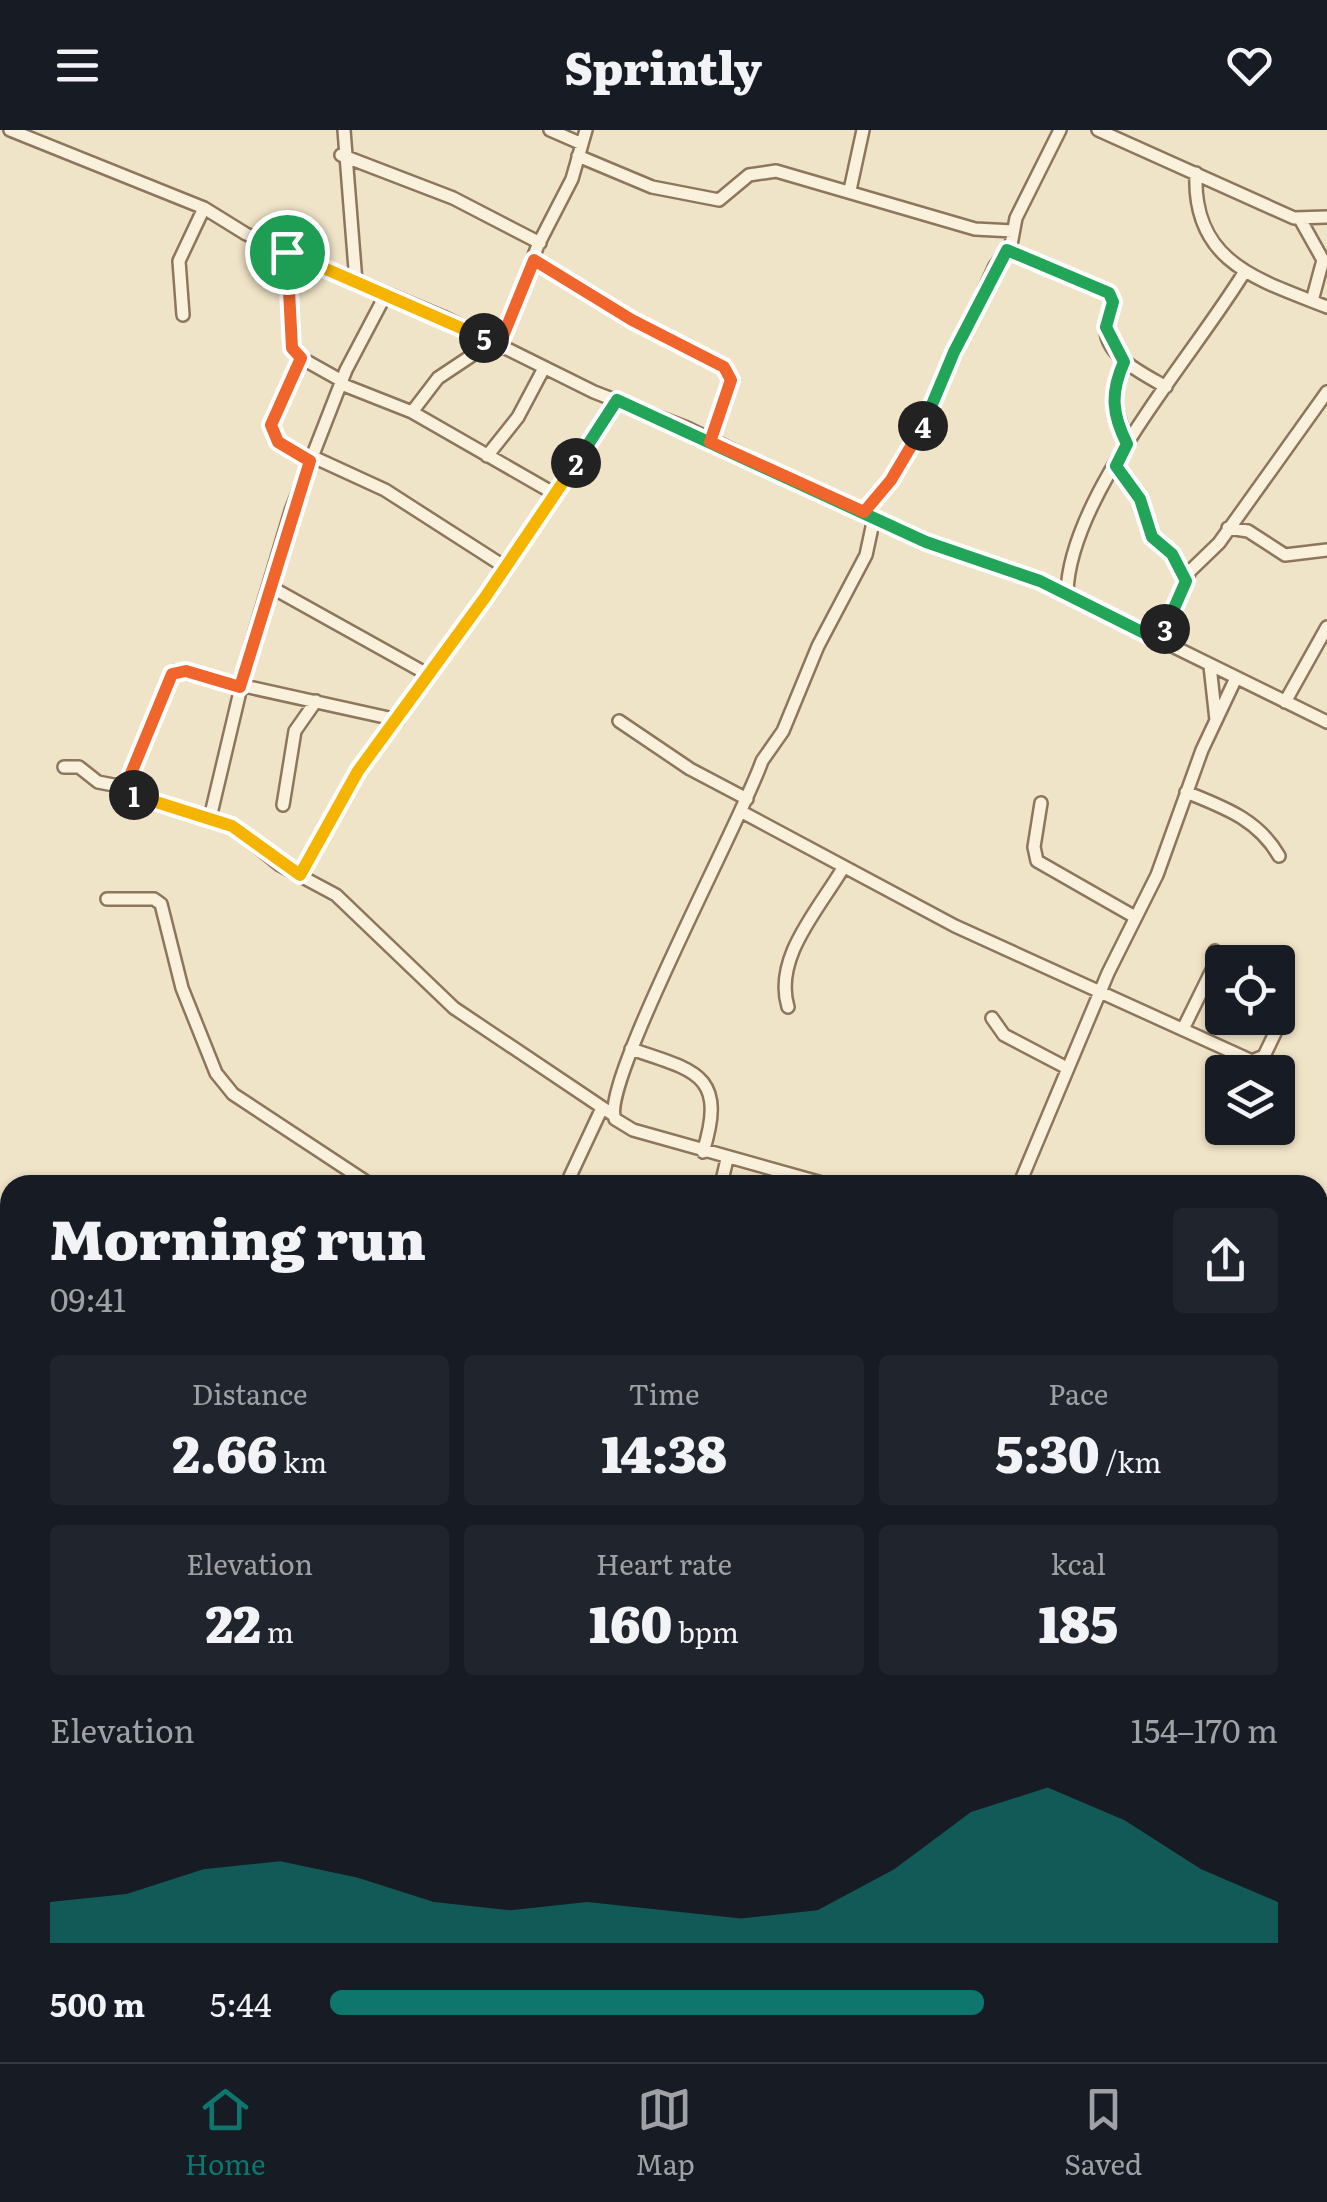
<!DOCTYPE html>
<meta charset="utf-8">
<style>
:root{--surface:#171b24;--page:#20242c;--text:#f1f3f6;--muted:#9ea1a6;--line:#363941;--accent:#0f766e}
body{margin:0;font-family:Literata,serif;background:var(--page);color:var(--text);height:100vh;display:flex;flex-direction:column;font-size:38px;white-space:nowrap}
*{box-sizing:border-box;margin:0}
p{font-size:32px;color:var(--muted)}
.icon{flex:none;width:55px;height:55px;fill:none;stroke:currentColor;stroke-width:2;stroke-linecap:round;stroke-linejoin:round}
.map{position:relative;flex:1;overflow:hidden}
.drawer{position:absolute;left:0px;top:1045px;width:1328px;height:888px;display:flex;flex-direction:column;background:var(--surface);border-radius:30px 30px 0 0;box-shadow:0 2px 8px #0004}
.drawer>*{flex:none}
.controls{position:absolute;left:1205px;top:815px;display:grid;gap:20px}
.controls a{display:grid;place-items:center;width:90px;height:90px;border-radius:10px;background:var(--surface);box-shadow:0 2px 8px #0004;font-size:50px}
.pin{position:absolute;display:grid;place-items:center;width:85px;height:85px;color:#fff;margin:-42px;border:5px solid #fff;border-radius:50%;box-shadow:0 2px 10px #0007}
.km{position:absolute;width:50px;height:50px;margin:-25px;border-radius:50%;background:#222;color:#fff;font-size:28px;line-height:50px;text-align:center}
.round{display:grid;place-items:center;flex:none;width:105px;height:105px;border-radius:10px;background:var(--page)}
.overview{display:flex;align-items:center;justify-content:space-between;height:170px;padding:0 50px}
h1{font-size:55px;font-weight:800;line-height:75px}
.figures{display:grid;grid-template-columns:repeat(3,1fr);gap:15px;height:170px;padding:10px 50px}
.figures div{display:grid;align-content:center;border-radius:10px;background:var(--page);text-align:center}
.figures b{font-size:50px;font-weight:800}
.figures small{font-size:28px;font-weight:400}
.figures p{font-size:28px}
.chart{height:280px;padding:20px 50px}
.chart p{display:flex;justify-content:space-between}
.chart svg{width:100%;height:180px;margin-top:10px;fill:var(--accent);opacity:.7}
ul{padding:0 50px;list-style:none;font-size:32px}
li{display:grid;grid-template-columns:160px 120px 1fr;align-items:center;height:75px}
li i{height:25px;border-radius:12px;background:var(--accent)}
header{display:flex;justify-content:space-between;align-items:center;height:130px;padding:0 50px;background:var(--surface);font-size:45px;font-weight:800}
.tab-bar{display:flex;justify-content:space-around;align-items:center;height:140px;border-top:2px solid var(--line);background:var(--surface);font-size:28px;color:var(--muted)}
.tab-bar a{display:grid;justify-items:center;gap:5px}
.tab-bar .on{color:var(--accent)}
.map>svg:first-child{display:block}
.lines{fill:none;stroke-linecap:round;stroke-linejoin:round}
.minor-casing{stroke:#8d765c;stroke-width:16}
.minor{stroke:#faf1dc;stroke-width:11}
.split-1-casing{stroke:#fff;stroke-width:20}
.split-2-casing{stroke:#fff;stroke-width:20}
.split-3-casing{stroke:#fff;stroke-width:20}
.split-4-casing{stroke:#fff;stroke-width:20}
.split-5-casing{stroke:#fff;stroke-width:20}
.split-6-casing{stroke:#fff;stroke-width:20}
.split-1{stroke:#f0652b;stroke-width:12}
.split-2{stroke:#f5b400;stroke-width:12}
.split-3{stroke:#22a559;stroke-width:12}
.split-4{stroke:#22a559;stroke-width:12}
.split-5{stroke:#f0652b;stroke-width:12}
.split-6{stroke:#f5b400;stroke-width:12}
</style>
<header><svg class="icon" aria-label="menu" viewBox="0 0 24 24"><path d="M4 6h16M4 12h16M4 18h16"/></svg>Sprintly<svg class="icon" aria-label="heart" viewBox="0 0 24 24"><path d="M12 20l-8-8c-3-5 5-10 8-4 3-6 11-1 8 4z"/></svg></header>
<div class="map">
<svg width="1327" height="1932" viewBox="0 0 1327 1932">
<rect width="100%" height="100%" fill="#f0e4c8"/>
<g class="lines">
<g class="minor-casing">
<path id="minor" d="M10,0L204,78L246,104L443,187L594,262L687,298L926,413L1040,451L1327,592
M344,0L356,152
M550,0L582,14
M1098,0L1294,88L1327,87
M341,25L453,68L540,113
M578,26L652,57L719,70L749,45L776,41L975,99L1013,101
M1196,43C1192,133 1259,150 1327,177
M850,60L863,0
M1300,89L1323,130L1312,171
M1007,120L1109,163L1113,172C1112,180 1107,187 1106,195C1103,226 1144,244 1166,257
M287,122L292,218L301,228L342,251
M534,129L632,189L724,237L731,250L711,312
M183,185L179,131L204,78
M499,216L538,115L572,49L586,0
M301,228L271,295L279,312L309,331
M1124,232L1113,267L1127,315
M341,254L412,282L438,248L492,212
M412,282L555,364
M311,326L385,360L505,437
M487,326L518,287L544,238
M1116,336L1140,369L1152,407L1172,425L1185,451
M864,382L891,350L923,295L995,136L1011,115L1016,88L1060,0
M1228,398L1248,401L1285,425L1327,420
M269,456L427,544
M1067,463C1069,365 1195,224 1245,141
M1160,511L1190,441L1219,413L1327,262
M1210,536L1216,590
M1285,572L1327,497
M619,591L690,639L747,669
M64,637H79L98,652L124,657L143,670L232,696L280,735L336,765L454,878L612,984
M125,658L168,550L176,541L398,590
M1186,662C1223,677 1258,689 1279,726
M1041,673L1034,717L1037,731L1135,787
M283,675L295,601L316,571
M742,682L955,796L1252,931L1264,926L1287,878
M210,688L251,515L291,381L346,240L386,164
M300,745L358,641L487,466L617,270
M107,769H154L161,774L182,858L216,943L233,964L371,1055
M788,877C773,828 819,779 843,738
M992,888L1004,905L1067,938
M1184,897L1213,838L1215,821
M631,919C697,941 727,945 703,1022
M566,1055L602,978
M721,1055L727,1029
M829,1055L633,1000L615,989C599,956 743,688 762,631L783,601L818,516L866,425L874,388
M1019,1055L1108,843L1157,745L1202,620L1236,548
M1318,1172L1327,1175
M0,1343L10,1341
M1318,1651L1327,1653
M1318,1803L1327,1805
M1318,1884L1327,1883
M729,1922L732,1932
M913,1922L919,1932
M1064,1922L1070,1932
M1106,1932L1109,1922"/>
</g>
<use href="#minor" class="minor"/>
</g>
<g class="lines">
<g class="split-1-casing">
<path id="split-1" d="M134,665L125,658L172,544L186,541L240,557L310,331L278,312L271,295L301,228L292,218L287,122"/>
</g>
<g class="split-2-casing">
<path id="split-2" d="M134,665L232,696L300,745L358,641L486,466L576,333"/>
</g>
<g class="split-3-casing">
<path id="split-3" d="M576,333L617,270L926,412L1040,451L1160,511L1165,499"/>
</g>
<g class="split-4-casing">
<path id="split-4" d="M923,296L954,222L1007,120L1109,163L1113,172L1106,197L1124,232C1110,263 1112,284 1127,314L1116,336L1140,369L1152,407L1172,424L1186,451L1165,499"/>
</g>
<g class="split-5-casing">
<path id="split-5" d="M484,208L499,216L534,130L632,190L724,237L731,250L710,312L864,382L891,350L923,296"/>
</g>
<g class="split-6-casing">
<path id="split-6" d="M287,122L484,208"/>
</g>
<use href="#split-1" class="split-1"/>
<use href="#split-2" class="split-2"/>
<use href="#split-3" class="split-3"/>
<use href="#split-4" class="split-4"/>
<use href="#split-5" class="split-5"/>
<use href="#split-6" class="split-6"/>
</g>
</svg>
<div class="controls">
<a><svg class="icon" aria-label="locate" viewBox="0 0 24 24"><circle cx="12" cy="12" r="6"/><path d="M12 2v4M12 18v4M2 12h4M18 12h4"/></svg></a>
<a><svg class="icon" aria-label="layers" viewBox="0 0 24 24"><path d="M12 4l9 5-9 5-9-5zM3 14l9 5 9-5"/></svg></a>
</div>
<div class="pin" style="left:287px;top:122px;background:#1e9e55"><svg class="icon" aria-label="arrive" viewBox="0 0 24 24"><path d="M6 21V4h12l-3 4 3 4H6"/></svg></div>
<b class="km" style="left:134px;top:665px">1</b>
<b class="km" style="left:576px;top:333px">2</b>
<b class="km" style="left:1165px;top:499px">3</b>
<b class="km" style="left:923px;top:296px">4</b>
<b class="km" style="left:484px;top:208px">5</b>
<section class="drawer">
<div class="overview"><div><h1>Morning run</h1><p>09:41</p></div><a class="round"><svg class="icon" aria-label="share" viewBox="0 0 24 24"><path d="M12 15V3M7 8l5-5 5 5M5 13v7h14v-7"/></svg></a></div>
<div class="figures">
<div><p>Distance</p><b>2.66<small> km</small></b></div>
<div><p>Time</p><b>14:38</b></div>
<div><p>Pace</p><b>5:30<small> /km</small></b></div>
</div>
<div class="figures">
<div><p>Elevation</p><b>22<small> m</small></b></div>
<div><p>Heart rate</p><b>160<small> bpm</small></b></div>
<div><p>kcal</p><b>185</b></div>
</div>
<div class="chart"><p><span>Elevation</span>154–170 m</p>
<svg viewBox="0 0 160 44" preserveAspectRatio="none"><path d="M0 44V34L10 32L20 26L30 24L40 28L50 34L60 36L70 34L80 36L90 38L100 36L110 26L120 12L130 6L140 14L150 26L160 34V44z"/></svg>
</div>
<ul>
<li><b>500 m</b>5:44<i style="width:69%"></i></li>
</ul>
</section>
</div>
<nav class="tab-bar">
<a class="on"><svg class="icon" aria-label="home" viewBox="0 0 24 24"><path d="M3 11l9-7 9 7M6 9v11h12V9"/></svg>Home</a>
<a><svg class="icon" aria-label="map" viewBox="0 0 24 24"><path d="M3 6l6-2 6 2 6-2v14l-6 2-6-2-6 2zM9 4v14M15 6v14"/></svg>Map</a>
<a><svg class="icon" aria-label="saved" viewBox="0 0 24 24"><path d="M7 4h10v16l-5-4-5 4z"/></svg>Saved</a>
</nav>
